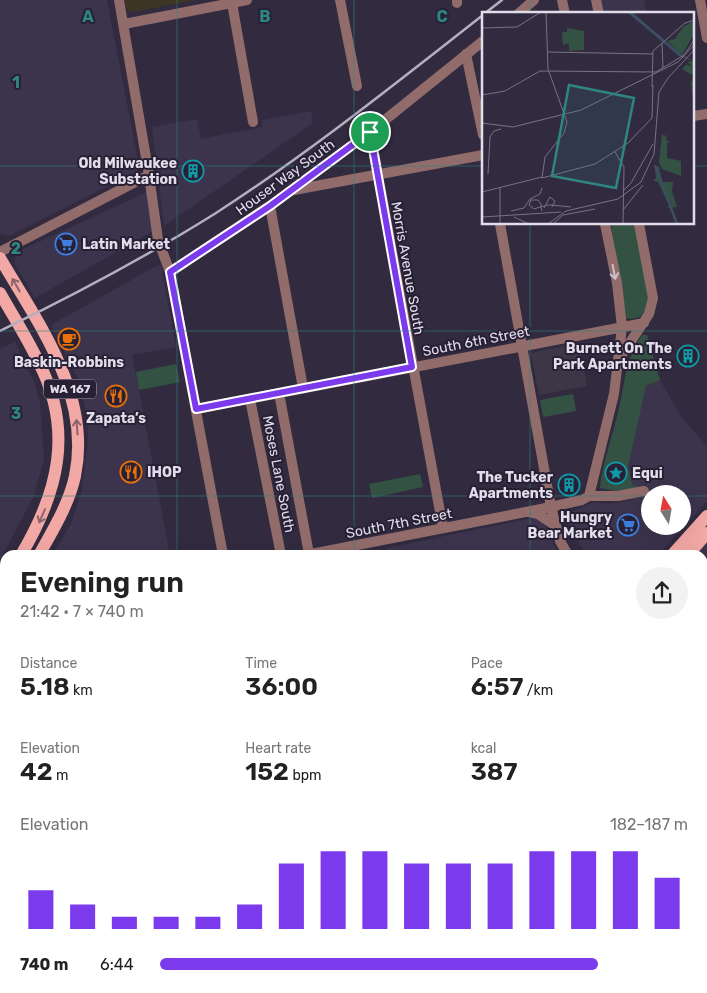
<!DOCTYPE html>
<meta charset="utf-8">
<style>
:root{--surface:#fff;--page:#f2f2f2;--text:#222;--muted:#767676;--accent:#7c3aed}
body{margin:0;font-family:Rubik,sans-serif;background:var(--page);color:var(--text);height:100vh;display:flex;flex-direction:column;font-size:19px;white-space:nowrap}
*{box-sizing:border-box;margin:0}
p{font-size:16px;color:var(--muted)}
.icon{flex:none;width:28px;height:28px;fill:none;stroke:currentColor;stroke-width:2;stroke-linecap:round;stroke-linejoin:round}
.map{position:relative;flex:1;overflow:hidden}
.sheet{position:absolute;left:0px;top:550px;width:708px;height:444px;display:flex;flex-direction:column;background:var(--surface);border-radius:15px 15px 0 0;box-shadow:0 5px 20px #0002}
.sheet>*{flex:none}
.needle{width:32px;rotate:349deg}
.buttons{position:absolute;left:641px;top:485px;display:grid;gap:10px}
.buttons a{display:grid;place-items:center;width:50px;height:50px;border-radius:50%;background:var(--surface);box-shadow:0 5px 20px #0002;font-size:25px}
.pin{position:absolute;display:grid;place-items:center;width:42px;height:42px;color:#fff;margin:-21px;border:2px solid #fff;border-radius:50%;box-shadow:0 1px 5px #0007}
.round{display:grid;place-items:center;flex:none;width:52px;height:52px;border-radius:26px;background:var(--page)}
.overview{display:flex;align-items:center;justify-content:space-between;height:85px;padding:0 20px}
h1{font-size:28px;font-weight:600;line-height:38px}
.stats{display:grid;grid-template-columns:repeat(3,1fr);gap:8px;height:85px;padding:5px 20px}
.stats div{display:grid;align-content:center}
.stats b{font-size:25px;font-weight:600}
.stats small{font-size:14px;font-weight:400}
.stats p{font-size:14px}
.chart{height:140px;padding:10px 20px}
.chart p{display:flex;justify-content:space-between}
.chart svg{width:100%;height:90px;margin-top:5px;stroke:var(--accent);stroke-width:6}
ul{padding:0 20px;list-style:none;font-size:16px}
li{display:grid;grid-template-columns:80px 60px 1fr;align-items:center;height:38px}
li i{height:12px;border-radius:6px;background:var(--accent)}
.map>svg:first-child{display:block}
.built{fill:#3c334d;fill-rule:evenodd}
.industrial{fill:#3c3647}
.education{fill:#3e3625}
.green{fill:#345243}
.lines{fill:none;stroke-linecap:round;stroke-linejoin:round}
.minor{stroke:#916c6a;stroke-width:10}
.major{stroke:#f2a8a5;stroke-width:12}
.rail{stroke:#b4afbf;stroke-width:2.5}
.oneway{stroke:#cdc1cb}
.oneway2{stroke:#8d646d}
.route-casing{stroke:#fff;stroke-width:10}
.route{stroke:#7c3aed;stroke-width:6}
.grid{fill:none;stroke:#2e8581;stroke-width:1;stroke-opacity:0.55}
.labels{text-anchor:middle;stroke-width:4;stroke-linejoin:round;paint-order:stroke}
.shield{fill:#282135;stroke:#aaa5b4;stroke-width:1}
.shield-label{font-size:12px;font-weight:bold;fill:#e1ddeb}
.poi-label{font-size:14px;font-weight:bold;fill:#e1ddeb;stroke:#282135;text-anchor:end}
.street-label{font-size:14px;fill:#e1ddeb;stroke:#282135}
.inset-river{fill:none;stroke:#3b4e64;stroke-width:2.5}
.inset-road{fill:none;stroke:#787284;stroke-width:1}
.view{fill:#2e8581;fill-opacity:0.15;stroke:#2e8581;stroke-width:2.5}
.inset-edge{fill:none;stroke:#e1ddeb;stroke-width:2.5}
.grid-label{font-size:16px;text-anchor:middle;font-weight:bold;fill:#2e8581;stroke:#282135;stroke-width:4;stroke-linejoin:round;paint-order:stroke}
</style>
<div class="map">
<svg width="707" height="993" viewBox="0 0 707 993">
<rect width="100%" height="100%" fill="#322b40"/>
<path class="built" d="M0,0H107L139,166L138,171L9,236L0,234Z
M600,0H644L647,14H602Z
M311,111L313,123L164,226L152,127L197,119L201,139L263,127L262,120Z
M147,192L153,231L35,298L14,263L17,252Z
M158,265L161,266L176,347L132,355L170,555H52L71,524L82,490L88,440L87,417L80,383L51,325Z
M15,342L35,384L40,404L44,458L34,496L0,560V349Z
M660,380L682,418L707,446V501L658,555H587L573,535L569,523V513L594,502L608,504L631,500L629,490L637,487L633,486L628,467L646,386ZM650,494H682V526H650Z
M533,518L543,521L559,555H388L387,548Z
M707,527V686L702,681V555H683Z
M5,640V973L0,975V648Z
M703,717L707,725V801L703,802Z
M707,858V993H217L216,989H702V859Z
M44,989H196L197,993H35Z"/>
<path class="industrial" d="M579,343L587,386L539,395L531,353Z"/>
<path class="education" d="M125,0H196L133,12L127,10Z"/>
<path class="green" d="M611,224H636L650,306C643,315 638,321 625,318Z
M642,335H647L660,380L646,386L628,467L633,486L637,485V488L620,492L600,488C602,464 612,439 617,416C625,388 624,360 642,335Z
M176,364L180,382L139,390L136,372Z
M573,394L576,411L543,417L540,400Z
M420,474L423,487L372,498L369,484Z"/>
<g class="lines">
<path class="minor" d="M119,0L149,175L158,240L170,272L223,555
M340,0L357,86
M457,0V3
M562,0L565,14
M596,0L599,14
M700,0L707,38
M232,3L253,122
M518,14L534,0
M124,24L247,0
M466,54L483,135
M693,116L707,114
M370,132L443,528
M294,190L483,155
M270,206L303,388
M500,224L551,507L560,541L568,555
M0,252L149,175
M170,272L270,206L370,132L483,41
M619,359L649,314L653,298L639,224
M279,393L309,554
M250,399L281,555
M196,409L644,323
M589,496L614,394L622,327L617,283L605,224
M529,512L538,514L556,526
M306,555L551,507L582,500L589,496H618L644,491
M206,989V993"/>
<path class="major" d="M0,258C38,323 92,395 75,476C69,504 53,530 39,555
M0,293C13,316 28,339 39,363C74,431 58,493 21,555
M672,555L707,516
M688,555L707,533
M0,591L5,582
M0,623L5,614
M702,694L707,699
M0,986L5,984
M16,993L25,989"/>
<path class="rail" d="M484,14L502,0
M0,331C74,295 146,257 216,213C309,153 396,83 483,15"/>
</g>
<defs><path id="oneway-shaft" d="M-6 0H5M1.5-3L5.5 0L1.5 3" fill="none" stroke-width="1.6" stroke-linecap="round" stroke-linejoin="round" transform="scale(1.25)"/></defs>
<use class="oneway" href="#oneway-shaft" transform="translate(614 272) rotate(79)"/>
<g class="oneway2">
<use href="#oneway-shaft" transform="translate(16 285) rotate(-120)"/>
<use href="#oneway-shaft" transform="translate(77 427) rotate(-94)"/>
<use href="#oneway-shaft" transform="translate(42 516) rotate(114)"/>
</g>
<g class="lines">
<g class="route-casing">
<path id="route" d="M370,132L412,367L196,409L170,272L270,206Z"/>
</g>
<use href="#route" class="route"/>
</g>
<path class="grid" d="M177,0V555M354,0V555M530,0V14M0,166H483M693,166H707M530,224V555M0,331H707M0,496H650M682,496H707M0,662H5M702,662H707M0,828H5M702,828H707M177,989V993M354,989V993M530,989V993"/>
<defs>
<g id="building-ring" transform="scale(1.125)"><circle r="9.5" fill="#282135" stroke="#0f9aa8" stroke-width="1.5"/><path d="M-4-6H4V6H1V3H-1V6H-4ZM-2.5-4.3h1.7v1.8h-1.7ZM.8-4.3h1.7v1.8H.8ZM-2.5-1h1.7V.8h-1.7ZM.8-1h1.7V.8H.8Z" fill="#0f9aa8"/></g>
<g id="supermarket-ring" transform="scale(1.125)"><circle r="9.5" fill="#282135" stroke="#3f7fe0" stroke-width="1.5"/><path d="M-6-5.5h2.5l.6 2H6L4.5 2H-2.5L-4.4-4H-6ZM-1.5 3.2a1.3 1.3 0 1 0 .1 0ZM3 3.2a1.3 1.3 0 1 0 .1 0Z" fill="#3f7fe0"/></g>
<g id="cafe-ring" transform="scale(1.125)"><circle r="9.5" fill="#282135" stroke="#e8710a" stroke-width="1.5"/><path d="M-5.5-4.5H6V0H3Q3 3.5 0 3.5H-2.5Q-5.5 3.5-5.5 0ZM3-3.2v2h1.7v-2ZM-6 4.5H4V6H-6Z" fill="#e8710a"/></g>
<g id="restaurant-ring" transform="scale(1.125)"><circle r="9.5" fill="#282135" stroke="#e8710a" stroke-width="1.5"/><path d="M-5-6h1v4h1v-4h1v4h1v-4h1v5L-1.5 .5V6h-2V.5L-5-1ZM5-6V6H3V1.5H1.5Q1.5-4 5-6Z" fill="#e8710a"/></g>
<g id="sight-ring" transform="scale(1.125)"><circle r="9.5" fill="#282135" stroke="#0f9aa8" stroke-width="1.5"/><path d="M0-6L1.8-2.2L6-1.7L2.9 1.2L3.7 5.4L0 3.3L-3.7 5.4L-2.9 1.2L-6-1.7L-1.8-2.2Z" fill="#0f9aa8"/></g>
</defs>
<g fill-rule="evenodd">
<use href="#building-ring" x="193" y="171"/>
<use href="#supermarket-ring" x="66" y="244"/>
<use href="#cafe-ring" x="69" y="339"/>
<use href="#building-ring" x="688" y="356"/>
<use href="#restaurant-ring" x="116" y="396"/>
<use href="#restaurant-ring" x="131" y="472"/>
<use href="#sight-ring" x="616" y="473"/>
<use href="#building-ring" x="569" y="485"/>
<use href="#supermarket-ring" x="628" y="525"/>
</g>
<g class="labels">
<rect class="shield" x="44" y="379.5" width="52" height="19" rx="4"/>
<g class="shield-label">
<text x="70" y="393">WA 167</text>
</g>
<g class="poi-label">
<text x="177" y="168">Old Milwaukee<tspan x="177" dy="16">Substation</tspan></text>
<text x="82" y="249" text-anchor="start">Latin Market</text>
<text x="672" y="353">Burnett On The<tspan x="672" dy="16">Park Apartments</tspan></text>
<text x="69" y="367" text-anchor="middle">Baskin-Robbins</text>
<text x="116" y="423" text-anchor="middle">Zapata’s</text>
<text x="147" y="477" text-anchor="start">IHOP</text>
<text x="632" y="478" text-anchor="start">Equi</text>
<text x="553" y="482">The Tucker<tspan x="553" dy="16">Apartments</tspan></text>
<text x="612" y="522">Hungry<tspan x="612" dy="16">Bear Market</tspan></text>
</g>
<g class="street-label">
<text transform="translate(285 177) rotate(-36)" y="5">Houser Way South</text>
<text transform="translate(408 268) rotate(80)" y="5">Morris Avenue South</text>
<text transform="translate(476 341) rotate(-11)" y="5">South 6th Street</text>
<text transform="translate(279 474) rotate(79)" y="5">Moses Lane South</text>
<text transform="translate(399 523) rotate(-11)" y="5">South 7th Street</text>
</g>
</g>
<g transform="translate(482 12)">
<rect width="212" height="212" fill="#322b40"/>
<path d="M212,9V22L200,43L185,29L193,27L201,15ZM85,16L102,19V38L87,39V31L81,33L80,20H85ZM209,49L212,50V97L209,71L212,64L200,57L204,53L210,54L206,51ZM185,121L184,128L188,130L185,131V146L199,149V164L180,157L177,150L180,122L183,125ZM177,154L180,170H191L190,180L195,195L184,196L189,194V190L185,189L176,170L171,169L174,166L173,157Z" fill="#345243"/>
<path d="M145,0H150L200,43L212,49L197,44Z" fill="#3b4e64"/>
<path class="inset-river" d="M173,153L195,212"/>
<path class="inset-road" d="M0,16L35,15L59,0M180,31L181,56M66,40L171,42M170,75L171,39L203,11L213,8M0,83L23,79L58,59L174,60L202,43L213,27M0,111L31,115L99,98L196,50L213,32M133,140L142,155L141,212M6,162L8,125L12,119L19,117M60,166L63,145L82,121L85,110L66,57L64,0M60,166L113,152L146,131L170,106L171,73M141,179L149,171L171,132M0,180L60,165M62,196L68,185L73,189L70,195M141,198L161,173M29,199L42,196L48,187L58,182L60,176M60,199L59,196V192L56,188H49L47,193L52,197L58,195L66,193H69L89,195M0,205L79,200M32,205L47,212M18,212V176M66,212L84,199L136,187L159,170L172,142L177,80L186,66L213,37M71,212L81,203L113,197"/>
<path class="view" d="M87,73L152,86L134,176L70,164Z"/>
<rect width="212" height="212" class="inset-edge"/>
</g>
<g class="grid-label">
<text x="88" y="22">A</text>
<text x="265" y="22">B</text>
<text x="442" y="22">C</text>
<text x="16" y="88">1</text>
<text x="16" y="254">2</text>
<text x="16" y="419">3</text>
</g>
</svg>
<div class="buttons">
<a><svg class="needle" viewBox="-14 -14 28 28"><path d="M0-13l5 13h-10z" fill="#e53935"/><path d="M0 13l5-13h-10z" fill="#767676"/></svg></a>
</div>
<div class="pin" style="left:370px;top:132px;background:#1e9e55"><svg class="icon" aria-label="arrive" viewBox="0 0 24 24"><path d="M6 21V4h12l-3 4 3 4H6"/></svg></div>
<section class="sheet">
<div class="overview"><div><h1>Evening run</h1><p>21:42 · 7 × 740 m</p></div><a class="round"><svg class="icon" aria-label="share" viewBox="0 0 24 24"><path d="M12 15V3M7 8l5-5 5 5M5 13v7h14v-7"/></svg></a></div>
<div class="stats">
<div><p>Distance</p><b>5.18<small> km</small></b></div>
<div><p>Time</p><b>36:00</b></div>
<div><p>Pace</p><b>6:57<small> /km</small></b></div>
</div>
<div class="stats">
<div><p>Elevation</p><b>42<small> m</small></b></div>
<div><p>Heart rate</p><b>152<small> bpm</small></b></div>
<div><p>kcal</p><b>387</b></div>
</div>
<div class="chart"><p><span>Elevation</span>182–187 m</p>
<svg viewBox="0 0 160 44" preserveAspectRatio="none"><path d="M5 44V25M15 44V32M25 44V38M35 44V38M45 44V38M55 44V32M65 44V12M75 44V6M85 44V6M95 44V12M105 44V12M115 44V12M125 44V6M135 44V6M145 44V6M155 44V19"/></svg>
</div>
<ul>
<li><b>740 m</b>6:44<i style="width:83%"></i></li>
</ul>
</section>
</div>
